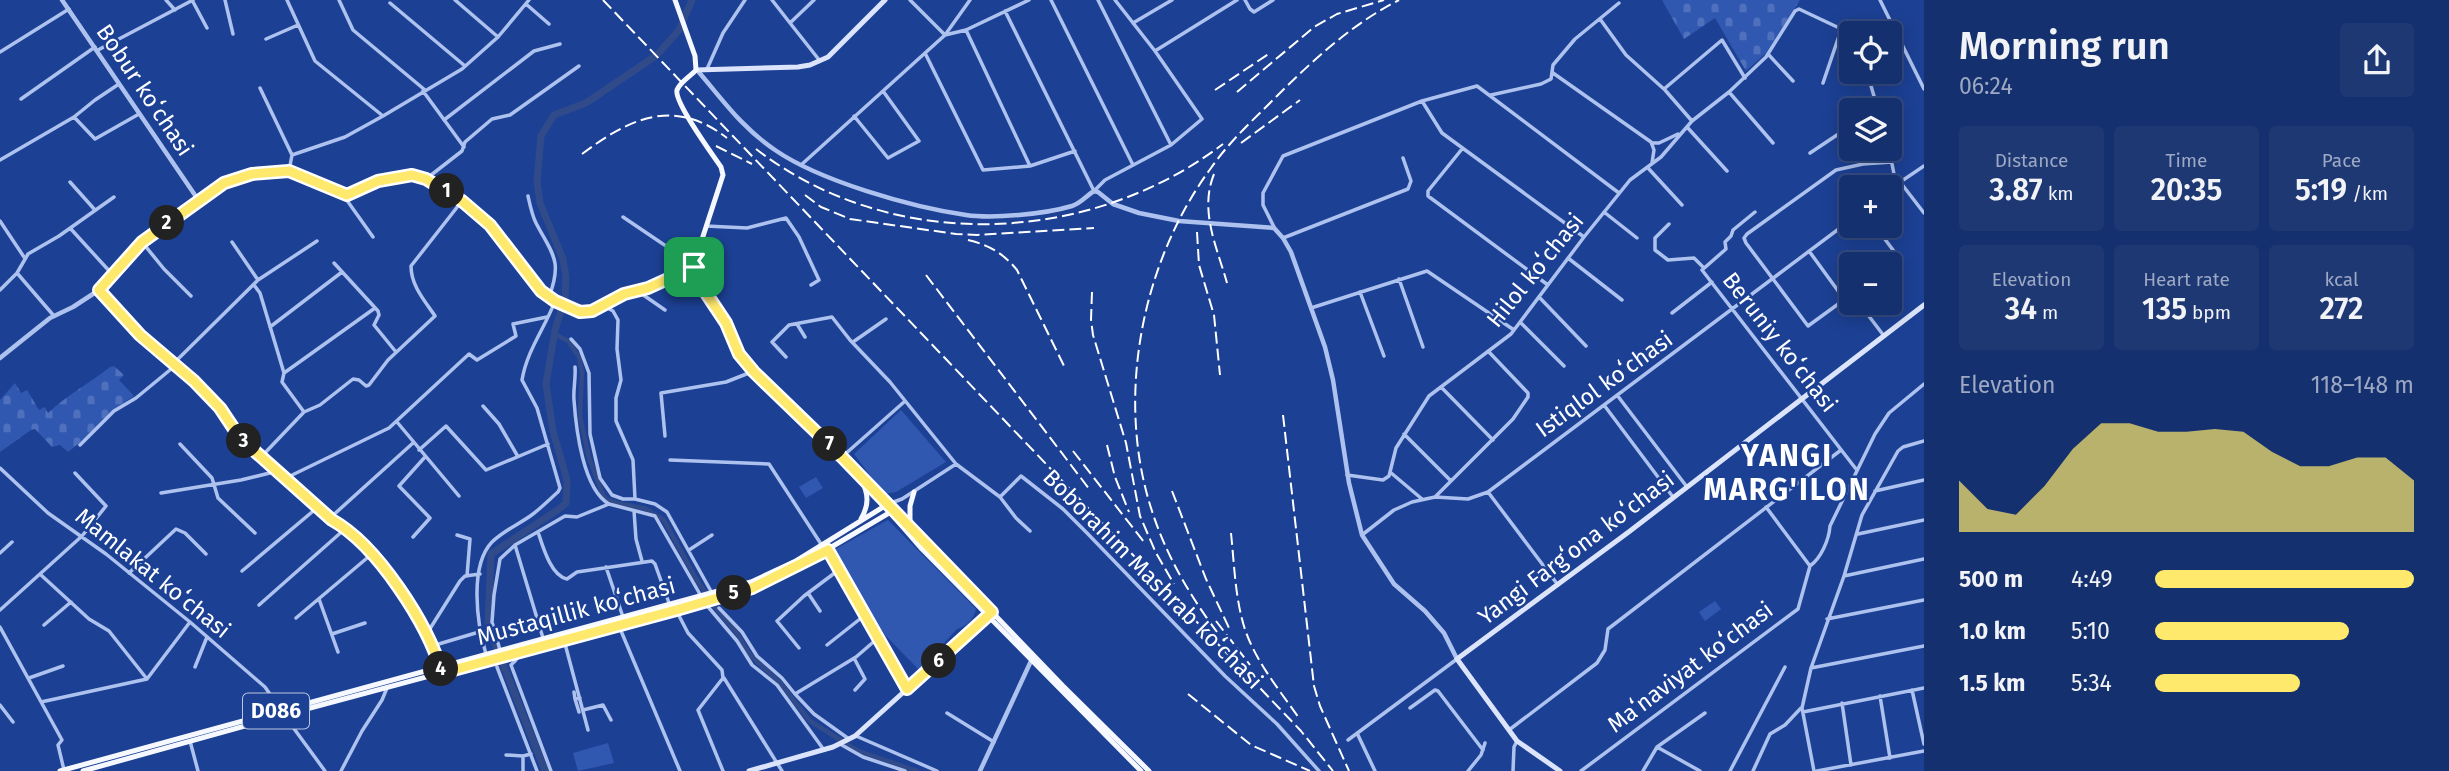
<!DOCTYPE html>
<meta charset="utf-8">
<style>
:root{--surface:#15306f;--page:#1e3874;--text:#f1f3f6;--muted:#9da9c3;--line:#344b82;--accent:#ffe96c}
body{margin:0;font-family:"Fira Sans",sans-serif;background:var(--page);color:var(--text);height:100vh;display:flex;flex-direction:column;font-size:26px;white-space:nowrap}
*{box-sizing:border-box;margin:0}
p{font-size:23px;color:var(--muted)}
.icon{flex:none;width:38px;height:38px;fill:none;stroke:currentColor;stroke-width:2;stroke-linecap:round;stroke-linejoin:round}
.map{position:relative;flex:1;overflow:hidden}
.panel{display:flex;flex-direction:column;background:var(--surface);width:525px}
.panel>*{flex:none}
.buttons{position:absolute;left:1839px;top:21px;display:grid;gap:14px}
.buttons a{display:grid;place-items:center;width:63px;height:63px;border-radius:7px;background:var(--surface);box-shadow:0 4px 18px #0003,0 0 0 2px var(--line);font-size:35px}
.pin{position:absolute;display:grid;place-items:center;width:60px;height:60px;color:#fff;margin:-30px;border-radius:14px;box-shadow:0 4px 10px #0006}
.km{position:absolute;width:35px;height:35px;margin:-18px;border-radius:50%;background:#222;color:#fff;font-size:19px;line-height:35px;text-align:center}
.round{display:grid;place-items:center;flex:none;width:74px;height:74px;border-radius:7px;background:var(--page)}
.overview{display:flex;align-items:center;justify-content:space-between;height:119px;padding:0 35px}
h1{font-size:38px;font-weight:600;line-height:52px}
.stats{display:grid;grid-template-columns:repeat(3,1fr);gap:10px;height:119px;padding:7px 35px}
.stats div{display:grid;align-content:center;border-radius:7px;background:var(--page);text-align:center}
.stats b{font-size:30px;font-weight:600}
.stats small{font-size:19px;font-weight:400}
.stats p{font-size:19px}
.chart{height:196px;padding:14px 35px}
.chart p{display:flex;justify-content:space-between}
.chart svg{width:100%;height:126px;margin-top:7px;fill:var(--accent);opacity:.7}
ul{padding:0 35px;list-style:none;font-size:23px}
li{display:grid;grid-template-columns:112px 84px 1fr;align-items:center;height:52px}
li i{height:18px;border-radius:9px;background:var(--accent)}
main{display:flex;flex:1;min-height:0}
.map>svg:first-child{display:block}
.cemetery{fill:url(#cemetery-stones)}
.green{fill:#3058b1}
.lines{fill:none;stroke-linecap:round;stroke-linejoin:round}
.canal{stroke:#314b8a;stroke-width:4.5}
.river{stroke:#314b8a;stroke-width:7}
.minor{stroke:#aec2ef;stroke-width:3.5}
.tertiary{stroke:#aec2ef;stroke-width:4.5}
.secondary{stroke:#dbe4fb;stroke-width:5}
.primary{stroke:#f6f8ff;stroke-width:5}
.rail{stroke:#fff;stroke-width:2;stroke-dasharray:12 5;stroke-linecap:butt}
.route-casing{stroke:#fff;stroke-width:14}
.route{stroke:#ffe96c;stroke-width:9}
.labels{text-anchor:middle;stroke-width:5;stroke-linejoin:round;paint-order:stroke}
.shield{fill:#1c4094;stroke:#bbc6df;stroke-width:2}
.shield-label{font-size:21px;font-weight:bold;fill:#fff}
.street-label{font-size:23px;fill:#fff;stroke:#1c4094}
.district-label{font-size:30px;font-weight:bold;letter-spacing:2px;fill:#fff;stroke:#1c4094}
</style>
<main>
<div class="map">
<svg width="1924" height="771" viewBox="0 0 1924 771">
<defs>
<pattern id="cemetery-stones" width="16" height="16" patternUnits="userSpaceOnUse" patternTransform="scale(1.75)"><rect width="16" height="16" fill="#3058b1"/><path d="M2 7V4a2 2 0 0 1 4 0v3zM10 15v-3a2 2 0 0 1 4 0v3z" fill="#4f71bd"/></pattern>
</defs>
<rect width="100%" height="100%" fill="#1c4094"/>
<path class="cemetery" d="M1662,0H1800L1766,53L1746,71L1715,18L1684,39Z
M114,366L124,375L119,380L134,396C108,411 92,435 68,452L60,445L52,447L35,429L31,430L0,452V400L15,383L21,393L27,390L39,410L45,407L48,413C67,395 90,383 110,367Z"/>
<path class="green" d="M901,410L946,462L896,492L884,494L854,454Z
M816,477L823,488L806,498L799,487Z
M888,520L976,609C974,619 967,626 957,629L919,670L885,635L832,551Z
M1715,601L1721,609L1705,621L1699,612Z
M608,743L614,763L578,771L573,753Z"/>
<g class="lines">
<path class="canal" d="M555,334L568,341L579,357L582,372L580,416L589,458L603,495L608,500L617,503L646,509L664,520L695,577L718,611L736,632L750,655L780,683L810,721L858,751L917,771"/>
<path class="river" d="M545,771L488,626L491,554L559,509L566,503L567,480L553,431L546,384L555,330L565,298L566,277L563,259L540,203L537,181L541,136L554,115L586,103L657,55L679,30L692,0"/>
<path class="minor" d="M166,0L175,10
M192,0L207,28
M225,0L233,34
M287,0L315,61L383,116L462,69L498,37L529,0
M339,0L353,30L425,90
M455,0L498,37
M772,0L790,23
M814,0L790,23L820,61
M910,0L945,35L966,30L1029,0
M1051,0L1133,165
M1098,0L1171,145
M1245,0L1250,9L1254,12L1273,0
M1880,0L1924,89
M390,3L465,66
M526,4L549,24
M1005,11L1094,191L1105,180L1171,145L1202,119L1155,51L1115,0
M1600,19L1626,55L1665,90L1692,121
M1133,23L1172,0
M966,30L1030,166
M266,39L298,25
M98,50L193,0
M1155,51L1237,0
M0,52L69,9
M925,53L983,170L1030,166L1075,151
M1768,54L1793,81
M707,69L723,33L745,0
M1867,72L1878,110
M1553,73L1651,142L1654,150L1652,163
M1823,83L1841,30
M260,88L292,155
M1664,89L1722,40L1745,78
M423,91L464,147
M1729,92L1773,143
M1491,95L1541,84L1551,79L1553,65L1575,39L1619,3
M21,99L95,47
M1422,101L1442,133L1584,237
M854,116L888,158L919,141L883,91
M74,117L95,139L139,114
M444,120L534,51L560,44
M1687,127L1727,171
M1653,143H1659L1678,134
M1462,149L1428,191V196L1548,285
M1889,149L1894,174L1924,213
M1810,153L1852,125
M0,160L74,117L95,100L119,84
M801,165L945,35L970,0
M1648,168L1682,205
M289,171L292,155L345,137L383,116
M426,179L462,151L465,142L492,119L510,115L579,66
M70,182L95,210
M1890,189L1924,166
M347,195L346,199L373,237
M528,196C530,205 532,215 536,223C552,254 563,260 549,297
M1604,212L1637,238
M1755,212L1733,230L1731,236L1725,242L1726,249L1702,270L1856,469
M623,217L694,265
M0,221L24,257
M1669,224L1655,238V250L1668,260L1694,258L1703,267
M706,226L747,228L786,218L799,237L819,280L811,285
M1875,226L1899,258L1890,265
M1274,227L1263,205V193L1283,156L1422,101L1477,86L1619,193
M70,228L112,274
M1283,238L1408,189L1411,181L1403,158
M142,242L164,269L191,296
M232,242L258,280
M1809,251L1844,299
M1568,258L1622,300
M334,263L378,311L379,315L374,325L396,352
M17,273L54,316
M1399,279L1423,347
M1773,279L1746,243L1744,238L1747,234L1836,170L1863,164L1892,162
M1773,279L1808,326L1852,294
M254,285L260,293L284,373L282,382L304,412
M0,290L17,273L28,254L59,236L114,197
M99,290L140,335L194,381L220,408L240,438L332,520C379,547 422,618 441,668
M639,292L665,310
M1360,292L1384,356
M1539,297L1586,346
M1859,303L1884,336
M604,306L613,311L618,320L617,349L621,380L616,398V421L633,460L635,499L655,504L667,512L712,593
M1311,308L1427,271L1514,330
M1672,313L1712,282
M1520,322L1564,366
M797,324L805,337
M270,327L342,272
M571,339L580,349L589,373L590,434L600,478L612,495L623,499H635
M853,342L886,319
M786,357L772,342L789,325L832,317L850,340L890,382L956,464L902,499L888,504
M174,363L258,280L317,241
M575,367C576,378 573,390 574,400C576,429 583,489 609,504L655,516L701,596
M284,373L375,308
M1441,387L1493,440
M1617,395L1687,487
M1604,405L1673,497
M483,406L499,424L517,455
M397,422L459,496
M1404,434L1451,481
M665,436L661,393L726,382L754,371
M180,444L212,478L218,498L255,533
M80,445L114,411L136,398L176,365
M419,450L446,426L486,470L548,444
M262,456L304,412L320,405L353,379L359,380L366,386L369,385L388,360L435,316C425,301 411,286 411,266L462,201
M843,456L904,402
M670,460L769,464L821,544
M956,464L1000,497L1021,476L1063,509L1087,533L1225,676L1277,724L1319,771
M0,468L48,513L106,554L190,622L265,687L281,710
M1390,472L1422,499
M1347,475L1383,480L1389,476L1396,448L1429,396L1511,334L1584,237L1630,180L1661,157L1692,121L1729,92L1766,57L1795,11L1799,9L1852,34
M286,478L389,428L469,354L477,360L516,336L513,324L547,317
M1875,491L1924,480
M1488,492L1558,585
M161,493L241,480L278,471
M1000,497L1016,518L1030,531
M1435,497L1513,419L1528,397V393L1488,351
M1766,507L1810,566
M634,511L636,539L642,561
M330,518L413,443
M538,532C543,547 551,576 567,579L577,572L652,561L655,564L669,603
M1858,534L1924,520
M457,535L470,539L467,576
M1362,535L1394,510L1412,502L1435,497L1468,499L1488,492C1609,401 1731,311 1852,219
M413,537L430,518L399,486L425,457
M515,545L543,638
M689,550L712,535
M828,550L907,689
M0,553L12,542
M606,567L623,617
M242,571L318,507
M129,573L176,529L185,533L206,554
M41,575L89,619L109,631L147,679
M1844,576L1924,559
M808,593L820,611
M319,599L338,652
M704,602L737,641L752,665L777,685L824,750
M259,605L346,528
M719,608L742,632L757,656L782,678L795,694
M0,610L82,536L106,506L75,473
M676,610L688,633L722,670L723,678L698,710L723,771
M296,618L373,553
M616,619L680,771
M1827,619L1924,600
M44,625L71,602
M0,627L62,740L58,745L64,770
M332,634L365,623
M426,635L460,581L465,576L480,574
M564,640L588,730
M827,645L865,615
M432,646L479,632
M799,648L777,621L804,596L840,569
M500,650L492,622L494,595L500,559L515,545L565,516L577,517L609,504
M486,654C477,624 469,566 492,542C504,530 520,524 533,514C542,507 550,499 558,492L560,488L537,408L522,380C527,350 545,328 555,301
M515,654L516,660L511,665L551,771
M854,658L865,679L855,690
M195,667L207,637
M497,667L537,771
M1811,668L1924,646
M29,678L63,666
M724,678L782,771
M1912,690L1924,744
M574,692L575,699
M1880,696L1890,758
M41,702L147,679L190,622
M1842,703L1851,765
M0,705L13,722
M1410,708L1435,690L1438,691L1483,750
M583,710L603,705L611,720
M579,712L575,699L580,698
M1803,712L1924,688
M947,713L994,742
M284,715L325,771
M1509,730L1597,663L1605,650L1608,629L1841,450
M1357,733L1375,771
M856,736L937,771
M849,739L814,714L795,694L856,657L878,638
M1348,740L1457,659
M190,741L198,771
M840,744L863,757L905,771
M1657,747L1705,713
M506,755L523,756
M341,771L362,731L382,700L387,688
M523,771V756L531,754
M1468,771L1481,755L1485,743
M1513,771L1514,747L1517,741
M1581,771L1798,609L1810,566C1821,558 1829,540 1830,526L1875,434L1889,413L1924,384
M1643,771L1657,747L1700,771
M1730,771L1785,667
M1753,771L1770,734L1785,725L1801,708
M1814,771L1802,708L1811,668L1844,576L1862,515L1898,451L1903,447L1924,441
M1817,771L1924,751"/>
<path class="tertiary" d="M62,0L199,201
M697,70C723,100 741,127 775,150C820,181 911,207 966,215C993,219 1045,214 1072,206C1081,203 1086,196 1094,191L1098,192L1113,204L1139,213L1179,221L1274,228L1283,238L1291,252L1325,347L1333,380L1349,483L1362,535L1394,584L1425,611L1444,633L1457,659
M0,358L50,318L73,307L99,290L142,242L224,183L252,174L289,171L347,195L378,181L412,175L426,179L462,201L490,225L541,291L555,301L580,312L592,311L624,294L648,288L693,267
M980,771L1031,661"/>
<path class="secondary" d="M696,70L798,67L810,65L828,57L885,0
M749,771L833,747L855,736L990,614
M1560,771L1517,741L1457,659L1630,531L1924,305"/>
<path class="primary" d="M675,0L695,56L696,70C691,76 680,82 677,90C674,102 712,154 721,167L723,175L693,267L698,281L726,323L739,354L754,371L843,457L1063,686L1149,771
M875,495L922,549L1141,771
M861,519C869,505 869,494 861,479
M910,528V506L914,492
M60,771L751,582L796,561L888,504
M83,771L284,715L676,610L752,588L801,565L894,510"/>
<path class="rail" d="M603,0L1301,731L1333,771
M1215,90L1270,53
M1237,92L1314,27L1337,14L1384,0
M1241,143L1300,100
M716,146L752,164
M756,149C892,254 1089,246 1223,144
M582,154C630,118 674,97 727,138
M1214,174C1199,211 1217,247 1227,283
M805,195L821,207L850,219L956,234L977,235L1094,228
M1197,232L1199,265L1214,315L1220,375
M968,240C989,245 1003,253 1017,270L1066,370
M926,275L1090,490
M1092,292L1091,320L1093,335L1126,443L1140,516L1156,553L1174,584
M1283,415L1314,686L1320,706L1349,771
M1107,445L1115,477L1129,512
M1073,451L1144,542
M1172,491L1206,579L1230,630
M1231,533C1234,562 1235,592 1242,619C1251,656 1278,688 1299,718
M1216,621L1250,665
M1217,632C1190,596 1166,555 1152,511C1115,399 1141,263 1211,168C1229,142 1253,120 1275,98C1313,60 1352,24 1399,0
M1188,694L1251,745L1310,771"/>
</g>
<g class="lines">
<g class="route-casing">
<path id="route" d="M289,171L347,195L378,181L412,175L426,179L462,201L490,225L541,291L555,301L580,312L592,311L624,294L648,288L694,267L698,281L726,323L739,354L754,372L842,457L992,612L907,689L828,550L752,588L676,610L442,673C428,624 377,545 332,520L240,438L220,408L194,381L140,335L99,290L142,242L224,183L252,174Z"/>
</g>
<use href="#route" class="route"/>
</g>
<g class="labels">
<rect class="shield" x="243" y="693.5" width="66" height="35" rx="5"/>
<g class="shield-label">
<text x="276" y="718">D086</text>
</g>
<g class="street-label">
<text transform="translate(145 90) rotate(56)" y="8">Bobur koʻchasi</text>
<text transform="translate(1535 270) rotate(-51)" y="8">Hilol koʻchasi</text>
<text transform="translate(1780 342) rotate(52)" y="8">Beruniy koʻchasi</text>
<text transform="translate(1604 384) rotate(-36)" y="8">Istiqlol koʻchasi</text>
<text transform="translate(1576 548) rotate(-37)" y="8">Yangi Fargʻona koʻchasi</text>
<text transform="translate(153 573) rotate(39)" y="8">Mamlakat koʻchasi</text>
<text transform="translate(1153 579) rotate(45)" y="8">Boborahim Mashrab koʻchasi</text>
<text transform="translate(576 611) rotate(-15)" y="8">Mustaqillik koʻchasi</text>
<text transform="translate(1690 667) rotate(-37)" y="8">Maʻnaviyat koʻchasi</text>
</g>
<g class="district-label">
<text x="1787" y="466">YANGI<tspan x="1787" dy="34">MARG'ILON</tspan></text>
</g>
</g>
</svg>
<div class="buttons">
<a><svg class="icon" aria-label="locate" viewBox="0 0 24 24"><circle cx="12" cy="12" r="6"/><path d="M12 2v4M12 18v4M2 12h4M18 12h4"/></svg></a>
<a><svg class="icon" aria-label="layers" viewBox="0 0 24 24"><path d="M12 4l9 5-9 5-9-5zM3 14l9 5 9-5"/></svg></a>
<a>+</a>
<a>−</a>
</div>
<div class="pin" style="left:694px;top:267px;background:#1e9e55"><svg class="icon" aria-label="arrive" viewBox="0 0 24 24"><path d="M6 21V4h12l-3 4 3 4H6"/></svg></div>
<b class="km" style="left:447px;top:191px">1</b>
<b class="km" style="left:167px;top:223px">2</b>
<b class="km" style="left:244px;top:441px">3</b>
<b class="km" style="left:441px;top:669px">4</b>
<b class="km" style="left:734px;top:593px">5</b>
<b class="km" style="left:939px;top:661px">6</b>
<b class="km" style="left:830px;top:444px">7</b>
</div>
<section class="panel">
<div class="overview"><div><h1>Morning run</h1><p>06:24</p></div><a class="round"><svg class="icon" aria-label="share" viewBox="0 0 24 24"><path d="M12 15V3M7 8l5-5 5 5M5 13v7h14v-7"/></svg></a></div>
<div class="stats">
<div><p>Distance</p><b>3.87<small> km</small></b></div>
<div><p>Time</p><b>20:35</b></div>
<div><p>Pace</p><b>5:19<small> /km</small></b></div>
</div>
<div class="stats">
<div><p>Elevation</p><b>34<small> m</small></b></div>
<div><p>Heart rate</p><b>135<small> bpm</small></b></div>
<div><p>kcal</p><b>272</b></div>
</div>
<div class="chart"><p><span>Elevation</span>118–148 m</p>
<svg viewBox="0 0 160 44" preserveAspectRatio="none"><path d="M0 44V26L10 36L20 38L30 28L40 15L50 6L60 6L70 9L80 9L90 8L100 9L110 16L120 21L130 21L140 18L150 18L160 26V44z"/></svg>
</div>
<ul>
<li><b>500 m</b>4:49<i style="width:100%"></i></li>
<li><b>1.0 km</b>5:10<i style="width:75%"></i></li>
<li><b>1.5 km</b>5:34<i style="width:56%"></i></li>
</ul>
</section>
</main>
